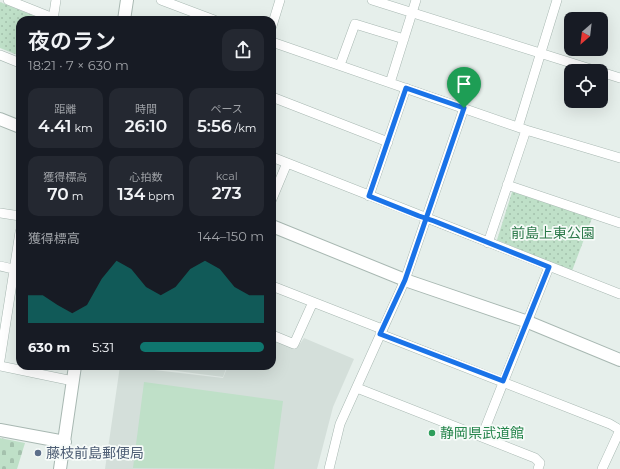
<!DOCTYPE html>
<html lang="ja">
<meta charset="utf-8">
<style>
:root{--surface:#171b24;--page:#242831;--text:#f1f3f6;--muted:#9ea1a6;--accent:#0f766e}
body{margin:0;font-family:Montserrat,"Noto Sans JP",sans-serif;background:var(--page);color:var(--text);height:100vh;display:flex;flex-direction:column;font-size:15px;white-space:nowrap}
*{box-sizing:border-box;margin:0}
p{font-size:13px;color:var(--muted)}
.icon{flex:none;width:22px;height:22px;fill:none;stroke:currentColor;stroke-width:2;stroke-linecap:round;stroke-linejoin:round}
.map{position:relative;flex:1;overflow:hidden}
.details{position:absolute;left:16px;top:16px;width:260px;height:354px;display:flex;flex-direction:column;background:var(--surface);border-radius:12px;box-shadow:0 4px 16px #0002}
.details>*{flex:none}
.needle{width:26px;rotate:208deg}
.controls{position:absolute;left:564px;top:12px;display:grid;gap:8px}
.controls a{display:grid;place-items:center;width:44px;height:44px;border-radius:8px;background:var(--surface);box-shadow:0 4px 16px #0002;font-size:20px}
.pin{position:absolute;display:grid;place-items:center;width:34px;height:34px;color:#fff;margin:-41px -17px;border-radius:50% 50% 50% 0;rotate:-45deg;box-shadow:0 0 4px #0007}
.pin .icon{rotate:45deg}
.round{display:grid;place-items:center;flex:none;width:42px;height:42px;border-radius:12px;background:var(--page)}
.headline{display:flex;align-items:center;justify-content:space-between;height:68px;padding:0 12px}
h1{font-size:22px;font-weight:600;line-height:30px}
.stats{display:grid;grid-template-columns:repeat(3,1fr);gap:6px;height:68px;padding:4px 12px}
.stats div{display:grid;align-content:center;border-radius:10px;background:var(--page);text-align:center}
.stats b{font-size:17px;font-weight:600}
.stats small{font-size:11px;font-weight:400}
.stats p{font-size:11px}
.chart{height:112px;padding:8px 12px}
.chart p{display:flex;justify-content:space-between}
.chart svg{width:100%;height:72px;margin-top:4px;fill:var(--accent);opacity:.7}
ul{padding:0 12px;list-style:none;font-size:13px}
li{display:grid;grid-template-columns:64px 48px 1fr;align-items:center;height:30px}
li i{height:10px;border-radius:5px;background:var(--accent)}
.map>svg:first-child{display:block}
.built{fill:#d4dfda}
.grass{fill:url(#grass-dots)}
.cemetery{fill:url(#cemetery-stones)}
.pitch{fill:#bfe0c8}
.lines{fill:none;stroke-linecap:round;stroke-linejoin:round}
.minor-casing{stroke:#a8b8b2;stroke-width:10}
.tertiary-casing{stroke:#a8b8b2;stroke-width:14}
.minor{stroke:#fff;stroke-width:9}
.tertiary{stroke:#fff;stroke-width:12}
.route-casing{stroke:#fff;stroke-width:8}
.route{stroke:#1a73e8;stroke-width:5}
.leisure-dot{fill:#2e9e5b;stroke:#f7fbf9;stroke-width:1.5}
.service-dot{fill:#5c6f8a;stroke:#f7fbf9;stroke-width:1.5}
.labels{text-anchor:middle;stroke-width:3.5;stroke-linejoin:round;paint-order:stroke}
.park-label{font-size:14px;fill:#2d7a4b;stroke:#f7fbf9}
.leisure-label{font-size:14px;fill:#27864d;stroke:#f7fbf9;text-anchor:start}
.service-label{font-size:14px;fill:#4e5e75;stroke:#f7fbf9;text-anchor:start}
</style>
<div class="map">
<svg width="620" height="469" viewBox="0 0 620 469">
<defs>
<pattern id="grass-dots" width="8" height="8" patternUnits="userSpaceOnUse"><rect width="8" height="8" fill="#bfe0c8"/><path d="M2 2h.1M6 6h.1" fill="none" stroke="#a4c1ad" stroke-width="1.8" stroke-linecap="round"/></pattern>
<pattern id="cemetery-stones" width="16" height="16" patternUnits="userSpaceOnUse"><rect width="16" height="16" fill="#bfe0c8"/><path d="M2 7V4a2 2 0 0 1 4 0v3zM10 15v-3a2 2 0 0 1 4 0v3z" fill="#a4c1ad"/></pattern>
</defs>
<rect width="100%" height="100%" fill="#e6efeb"/>
<path class="built" d="M304,338L354,359L333,407L317,469H105L120,366L223,378L228,366H272V339L297,348Z
M139,366H227L223,377Z"/>
<path class="grass" d="M0,2L44,20H20V56L0,48Z
M513,189L592,218L572,271L497,240Z"/>
<path class="cemetery" d="M0,438L25,443L17,469H0Z"/>
<path class="pitch" d="M144,382L283,401L274,469L133,468Z"/>
<g class="lines">
<g class="minor-casing">
<path id="minor" d="M8,0L53,18
M161,0L214,20
M372,0L597,71
M53,20L56,0
M272,26L280,0
M272,42L526,130L620,158
M0,55L20,63
M340,65L355,24L404,39
M601,72L620,78
M390,83L416,0
M272,97L388,142
M518,127L557,0
M272,157L620,294
M507,185L620,223
M369,196L406,88
M272,199L287,163
M0,213L20,216
M488,243L526,130
M0,266L13,269
M272,286L382,329
M380,334L610,424L620,430L602,469
M272,335L294,344L313,302
M0,360L20,232
M0,366L73,381
M357,388L535,458L540,463L538,469
M482,436L549,267
M329,469L340,424L405,280L464,108"/>
</g>
<g class="tertiary-casing">
<path id="tertiary" d="M124,20L127,0
M0,119L20,127
M272,226L405,280L528,322L620,360
M0,430L65,442
M60,469L75,366"/>
</g>
<use href="#minor" class="minor"/>
<use href="#tertiary" class="tertiary"/>
</g>
<g class="lines">
<g class="route-casing">
<path id="route" d="M464,108L405,280L380,334L503,381L549,267L434,221L419,216L369,196L406,88L464,108"/>
</g>
<use href="#route" class="route"/>
</g>
<circle class="leisure-dot" cx="432" cy="433" r="4"/>
<circle class="service-dot" cx="38" cy="453" r="4"/>
<g class="labels">
<g class="park-label">
<text x="553" y="238">前島上東公園</text>
</g>
<g class="leisure-label">
<text x="440" y="438">静岡県武道館</text>
</g>
<g class="service-label">
<text x="46" y="458">藤枝前島郵便局</text>
</g>
</g>
</svg>
<div class="controls">
<a><svg class="needle" viewBox="-14 -14 28 28"><path d="M0-13l5 13h-10z" fill="#e53935"/><path d="M0 13l5-13h-10z" fill="#9ea1a6"/></svg></a>
<a><svg class="icon" aria-label="locate" viewBox="0 0 24 24"><circle cx="12" cy="12" r="6"/><path d="M12 2v4M12 18v4M2 12h4M18 12h4"/></svg></a>
</div>
<div class="pin" style="left:464px;top:108px;background:#1e9e55"><svg class="icon" aria-label="arrive" viewBox="0 0 24 24"><path d="M6 21V4h12l-3 4 3 4H6"/></svg></div>
<section class="details">
<div class="headline"><div><h1>夜のラン</h1><p>18:21 · 7 × 630 m</p></div><a class="round"><svg class="icon" aria-label="share" viewBox="0 0 24 24"><path d="M12 15V3M7 8l5-5 5 5M5 13v7h14v-7"/></svg></a></div>
<div class="stats">
<div><p>距離</p><b>4.41<small> km</small></b></div>
<div><p>時間</p><b>26:10</b></div>
<div><p>ペース</p><b>5:56<small> /km</small></b></div>
</div>
<div class="stats">
<div><p>獲得標高</p><b>70<small> m</small></b></div>
<div><p>心拍数</p><b>134<small> bpm</small></b></div>
<div><p>kcal</p><b>273</b></div>
</div>
<div class="chart"><p><span>獲得標高</span>144–150 m</p>
<svg viewBox="0 0 160 44" preserveAspectRatio="none"><path d="M0 44V27L10 27L20 33L30 38L40 33L50 17L60 6L70 11L80 22L90 27L100 22L110 11L120 6L130 11L140 22L150 27L160 27V44z"/></svg>
</div>
<ul>
<li><b>630 m</b>5:31<i style="width:100%"></i></li>
</ul>
</section>
</div>
